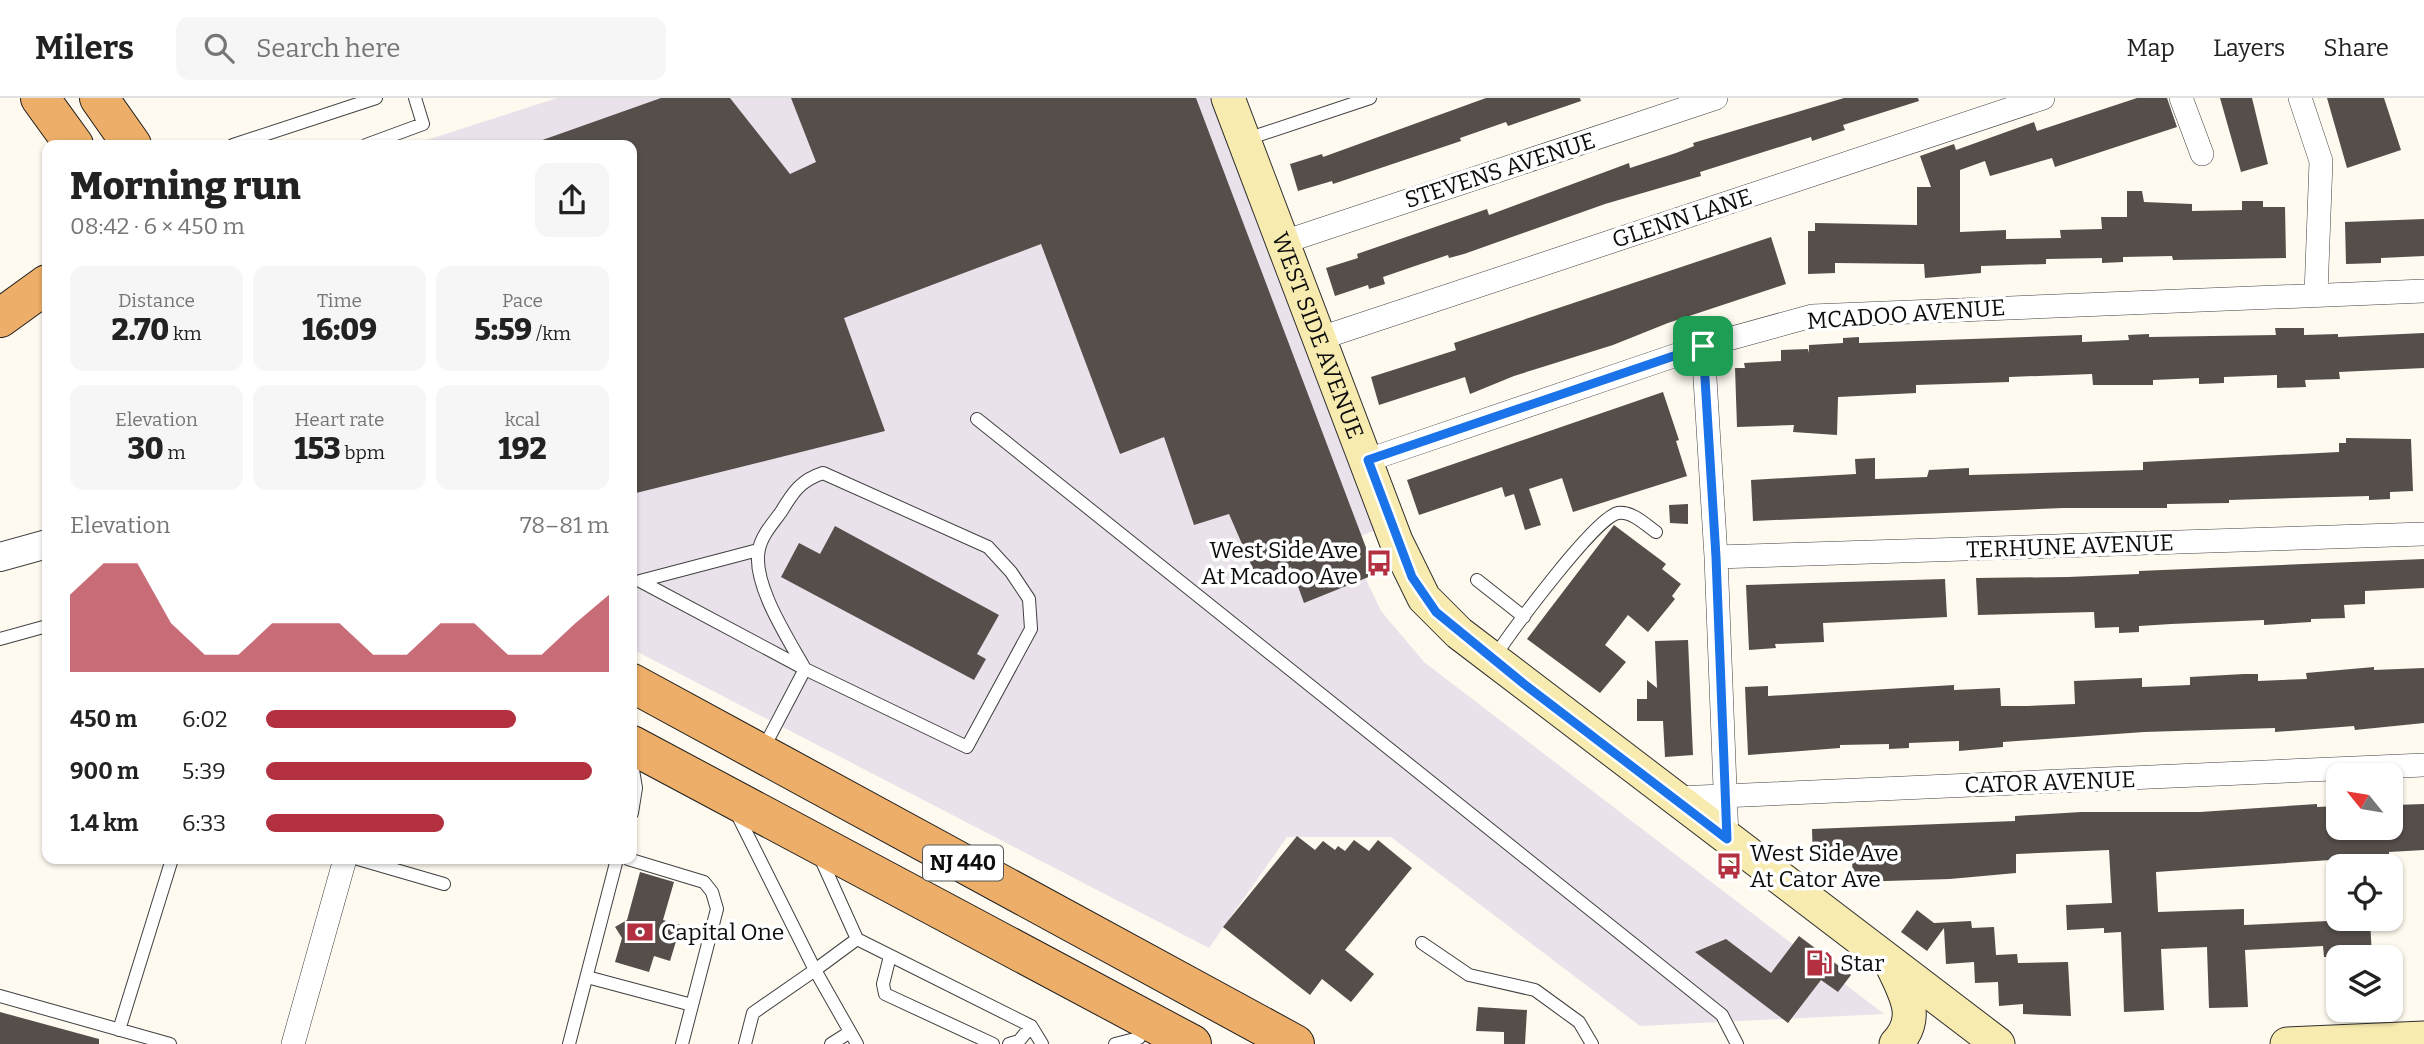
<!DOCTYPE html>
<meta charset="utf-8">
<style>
:root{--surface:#fff;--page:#f6f6f6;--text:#222;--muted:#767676;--line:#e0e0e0;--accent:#b23040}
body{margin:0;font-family:Bitter,serif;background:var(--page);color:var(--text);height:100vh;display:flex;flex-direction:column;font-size:26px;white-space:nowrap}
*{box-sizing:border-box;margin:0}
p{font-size:23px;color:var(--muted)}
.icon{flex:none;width:38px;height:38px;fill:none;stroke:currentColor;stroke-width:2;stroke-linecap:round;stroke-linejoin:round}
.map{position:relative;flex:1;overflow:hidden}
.panel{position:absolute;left:42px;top:42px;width:595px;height:724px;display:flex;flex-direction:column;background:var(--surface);border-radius:14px;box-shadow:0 2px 5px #0004}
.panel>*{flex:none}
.needle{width:46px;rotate:300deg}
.fabs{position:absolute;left:2326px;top:665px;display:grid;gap:14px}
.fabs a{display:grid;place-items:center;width:77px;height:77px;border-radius:14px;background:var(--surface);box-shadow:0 2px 5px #0004;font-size:35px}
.pin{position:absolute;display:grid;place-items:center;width:60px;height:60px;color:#fff;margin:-30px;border-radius:14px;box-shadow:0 4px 10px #0006}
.round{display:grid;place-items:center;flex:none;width:74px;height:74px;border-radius:14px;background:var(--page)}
.head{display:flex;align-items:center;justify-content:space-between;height:119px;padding:0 28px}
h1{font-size:38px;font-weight:800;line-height:52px}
.figures{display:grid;grid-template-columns:repeat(3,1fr);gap:10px;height:119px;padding:7px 28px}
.figures div{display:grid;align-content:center;border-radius:14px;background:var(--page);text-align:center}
.figures b{font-size:30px;font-weight:800}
.figures small{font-size:19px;font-weight:400}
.figures p{font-size:19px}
.chart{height:196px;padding:14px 28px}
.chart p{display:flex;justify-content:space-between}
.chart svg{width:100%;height:126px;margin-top:7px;fill:var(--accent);opacity:.7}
ul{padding:0 28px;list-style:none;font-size:23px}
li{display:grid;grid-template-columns:112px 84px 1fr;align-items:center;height:52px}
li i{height:18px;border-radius:9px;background:var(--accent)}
header{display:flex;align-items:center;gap:42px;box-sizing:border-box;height:98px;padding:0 35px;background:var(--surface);border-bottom:2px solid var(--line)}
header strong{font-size:33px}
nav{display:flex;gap:38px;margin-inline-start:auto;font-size:24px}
.search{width:490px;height:63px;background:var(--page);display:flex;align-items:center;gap:18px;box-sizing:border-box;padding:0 24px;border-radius:14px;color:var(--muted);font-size:26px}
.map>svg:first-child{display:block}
.industrial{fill:#eae2eb}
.building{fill:#554e4b}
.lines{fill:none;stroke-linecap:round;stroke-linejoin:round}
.service-casing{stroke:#404040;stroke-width:14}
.minor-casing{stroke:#404040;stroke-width:24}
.tertiary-casing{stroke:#404040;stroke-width:30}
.secondary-casing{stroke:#2f2f2f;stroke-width:35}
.trunk-casing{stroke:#1e1e1e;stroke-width:40}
.service{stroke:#fff;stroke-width:12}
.minor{stroke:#fff;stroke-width:23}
.tertiary{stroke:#fff;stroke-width:28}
.secondary{stroke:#f8ebaf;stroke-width:33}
.trunk{stroke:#ecae68;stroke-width:38}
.route-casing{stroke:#fff;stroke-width:14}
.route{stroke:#1a73e8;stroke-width:9}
.labels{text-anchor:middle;stroke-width:7;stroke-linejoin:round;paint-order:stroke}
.shield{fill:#fff;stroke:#565656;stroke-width:2}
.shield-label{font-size:21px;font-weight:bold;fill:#0d0d0d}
.street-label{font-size:23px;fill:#0d0d0d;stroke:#fff}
.poi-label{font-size:23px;fill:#0d0d0d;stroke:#fff;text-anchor:start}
</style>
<header>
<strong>Milers</strong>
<div class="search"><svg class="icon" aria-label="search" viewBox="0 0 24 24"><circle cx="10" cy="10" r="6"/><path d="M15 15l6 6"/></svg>Search here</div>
<nav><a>Map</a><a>Layers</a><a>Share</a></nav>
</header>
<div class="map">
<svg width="2424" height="946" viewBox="0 0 2424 946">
<rect width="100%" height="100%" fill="#fefaef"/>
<path class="industrial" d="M557,0H1218L1381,430L1348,443L1381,513L1424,564L1884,916L1640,928L1391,739H1287L1209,850L632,551V47H411Z"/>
<path class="building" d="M661,0H730L790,76L816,64L791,0H1196L1376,476L1304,505L1291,469L1259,485L1229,416L1194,427L1164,339L1120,356L1041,146L844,220L885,333L632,396V47L534,45Z
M1486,0H1580L1581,3L1508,28L1506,24L1460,40L1461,43L1333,86L1332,83L1298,93L1290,66L1322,56L1323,59Z
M1844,0H1918L1919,3L1843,27L1845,32L1812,43L1811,39L1700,74L1701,78L1605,106L1464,156L1449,160L1448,157L1415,168L1383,179L1385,186L1369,191L1368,187L1335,198L1326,170L1358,160L1357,156L1487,111L1489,117L1613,71L1629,65L1630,70L1676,55L1694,48L1693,45Z
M2137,0H2167L2177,29L2055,69L2052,60L1990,78L1985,63L1960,72V134L2006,132V141L2061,140L2060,132L2102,131L2101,119H2127V93H2142L2144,104L2192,106V113L2242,112V103H2263V109H2285L2286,160L2173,162L2172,158L2123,159V164L2102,165V160L2046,161V166L1981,168V175L1925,180L1924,166L1835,165V175L1808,176V133H1815V125L1917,127V89H1931L1920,58L1954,46L1956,52L2034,24L2037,33Z
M2220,0H2252L2268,66L2241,74Z
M2327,0H2384L2401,52L2347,70Z
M2424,121V158L2381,160V165L2346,166L2345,124Z
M1771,139L1786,186L1668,225L1613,247L1514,278L1470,296L1465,279L1379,307L1371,279L1456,252L1454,245Z
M2275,230H2304V237L2338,236V239L2424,235V270L2339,274L2340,281L2305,282L2306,289L2277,290V277L2224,279V285L2199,286V280L2153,282V287H2093L2092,276L2009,279V284L1916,287V295L1838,299L1837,337L1793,334L1794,327L1737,329L1735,270H1745L1744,265L1781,263V252L1808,251L1809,255V247L1843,245V240L1859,239V245L2082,237V244L2129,242L2128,237L2149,236V239L2276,237Z
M1663,294L1679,342L1676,343L1687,378L1573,414L1562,380L1529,391L1541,427L1525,432L1514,396L1505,399L1502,389L1419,417L1407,382Z
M2346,340L2411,341L2413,393L2390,394V401L2369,402V398L2229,402V405L2167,406V410H2063L1753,423L1751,382L1856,376L1855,361L1875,360V381L1927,379L1929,372L1969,370V377L2143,372V364L2339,354V345H2346Z
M1688,406V426L1670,425L1669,407Z
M1614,427L1666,466L1662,471L1681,486L1672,498L1675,501L1648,534L1628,517L1605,547L1626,564L1600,595L1527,541Z
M835,428L999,517L977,556L986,561L974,582L781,479L799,445L820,456Z
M2424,461V490L2365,493V506L2344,507L2345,520L2311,521V524L2264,527V522L2171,526L2139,528V534L2119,535V529L2095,530L2094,514L1978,517L1976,480L2068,479L2139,476V473Z
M1945,481L1947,519L1823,525L1824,544L1775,546L1776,550L1749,552L1746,487Z
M1688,542L1693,657L1665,659L1663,623H1637V601H1647V582L1657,590L1655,543Z
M2374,569V572L2424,570V625L2355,632L2354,628L2275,634V630L2144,634L2003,644V649L1959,653V643L1909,645V650L1889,651V646L1840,647V650L1748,657L1745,589L1768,588V598L1954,587V592L2000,590L2001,608H2027L2075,606L2074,583L2142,580V589L2190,587V579L2244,576H2258V583L2307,581L2306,575Z
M2317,706V709L2338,708V730H2396L2394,707L2424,706V752L2389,754V768H2370V761H2345L2156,774L2158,814L2244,811V827L2370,821L2372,859H2324L2323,848L2245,852L2248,909L2209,910L2207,849L2161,851L2164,912L2124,914L2121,834L2104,835V830L2067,832L2066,807L2112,805L2109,752L2016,756V775L1950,781L1853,784L1852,761L1813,762L1812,731L2015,723V718L2081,714H2200Z
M1297,738L1315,752L1323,743L1335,752L1338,748L1345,753L1354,742L1369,753L1378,742L1412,770L1345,852L1374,876L1351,904L1322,881L1310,897L1223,829Z
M640,774L674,784L663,822L681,827L670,863L654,858L649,874L615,864L622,840L615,829L627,822Z
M1917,812L1934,825L1971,823L1972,830L1994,829L1996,857L2017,856L2018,865L2068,864L2071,918L2023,916V906L1999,908L1998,884L1975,885L1974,864L1946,866L1944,830L1927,853L1901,834Z
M1799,838L1851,877L1838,894L1821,882L1788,925L1695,854L1726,841L1771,875Z
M1478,909L1527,912L1525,946H1504V934L1476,933Z
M0,914L99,941V946H0Z"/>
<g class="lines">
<g class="service-casing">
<path id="service" d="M1244,42L1370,0
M233,47L376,0
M366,47L423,26L415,0
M977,321L1722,917L1737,946
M1477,482L1524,519
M640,483L805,571L967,649L1031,531L1029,501L1011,474L988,449L823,375C801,382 793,394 781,414C773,425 762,437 759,451C751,485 789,542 805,571L762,653
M640,483L758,452
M0,541L47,528
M1493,561C1509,537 1595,419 1618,415C1632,413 1646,427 1656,434
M632,666L636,690L632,715
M736,714L815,872L857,841L1031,928L1042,946
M820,759L857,841
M358,761L444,786
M628,761L704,784L712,794L717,811L682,946
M1422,845L1469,877L1535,892L1579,924L1592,946
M890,858L883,886L885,896L993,946
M587,879L692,907
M0,898L170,946
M119,932L172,761
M569,946L617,761
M745,946L753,915L815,872L857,946
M831,946L850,934
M1009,946L1019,943L1031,928
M1115,946L1139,940L1146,925"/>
</g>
<g class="minor-casing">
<path id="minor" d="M2181,0L2202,56
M2300,0L2321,63L2316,196
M1284,144L1716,0
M1321,240L2043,0
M1703,248L1716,459L1727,741
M1368,362L1703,248L1812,218L2424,193
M1716,459L2424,436
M1676,700L2424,667
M293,946L345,761"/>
</g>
<g class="tertiary-casing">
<path id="tertiary" d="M0,459L47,446"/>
</g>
<g class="secondary-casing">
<g id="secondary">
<path id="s1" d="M1228,0L1396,443L1424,500L1459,535L1998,946"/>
<path d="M1891,865C1904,894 1922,919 1896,946"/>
<path d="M2287,946L2424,940"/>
</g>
</g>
<g class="trunk-casing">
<path id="trunk" d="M40,0L74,47
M99,0L132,47
M0,220L47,186
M632,585L1295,946
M632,647L1192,946"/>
</g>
<use href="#service" class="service"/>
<use href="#minor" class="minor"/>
<use href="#tertiary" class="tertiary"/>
<use href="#secondary" class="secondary"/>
<use href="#trunk" class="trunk"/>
</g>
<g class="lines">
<g class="route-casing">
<path id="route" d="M1703,248L1716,459L1727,741L1524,586L1436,514L1412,479L1368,362Z"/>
</g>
<use href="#route" class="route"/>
</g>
<defs>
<g id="bus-bare" transform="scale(2.1)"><path d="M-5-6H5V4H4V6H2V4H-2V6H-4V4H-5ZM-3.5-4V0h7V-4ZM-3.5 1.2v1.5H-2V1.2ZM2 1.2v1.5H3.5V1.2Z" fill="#b23040" stroke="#fff" stroke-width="2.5" paint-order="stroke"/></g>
<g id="bank-bare" transform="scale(2.1)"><path d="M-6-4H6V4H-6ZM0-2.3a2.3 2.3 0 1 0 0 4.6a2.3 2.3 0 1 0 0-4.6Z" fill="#b23040" stroke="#fff" stroke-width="2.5" paint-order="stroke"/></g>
<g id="fuel-bare" transform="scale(2.1)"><path d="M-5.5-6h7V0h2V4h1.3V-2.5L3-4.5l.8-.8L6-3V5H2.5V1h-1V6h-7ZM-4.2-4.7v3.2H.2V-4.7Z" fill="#b23040" stroke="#fff" stroke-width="2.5" paint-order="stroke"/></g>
</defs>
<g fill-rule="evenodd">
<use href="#bus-bare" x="1379" y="465"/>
<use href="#bus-bare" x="1729" y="768"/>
<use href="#bank-bare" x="640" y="834"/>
<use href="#fuel-bare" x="1819" y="865"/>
</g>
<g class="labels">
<rect class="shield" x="923" y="747.5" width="80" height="35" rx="5"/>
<g class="shield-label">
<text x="963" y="772">NJ 440</text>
</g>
<g class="street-label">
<text transform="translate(1500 72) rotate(-18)" y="8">STEVENS AVENUE</text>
<text transform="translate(1682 120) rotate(-18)" y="8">GLENN LANE</text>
<text transform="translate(1906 216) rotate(-4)" y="8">MCADOO AVENUE</text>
<text dy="8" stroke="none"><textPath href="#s1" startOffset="254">WEST SIDE AVENUE</textPath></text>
<text transform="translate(2070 448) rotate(-2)" y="8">TERHUNE AVENUE</text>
<text transform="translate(2050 684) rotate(-2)" y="8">CATOR AVENUE</text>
</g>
<g class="poi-label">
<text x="1358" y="460" text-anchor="end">West Side Ave<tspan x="1358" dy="26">At Mcadoo Ave</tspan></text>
<text x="1750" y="763">West Side Ave<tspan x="1750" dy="26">At Cator Ave</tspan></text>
<text x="661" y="842">Capital One</text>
<text x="1840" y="873">Star</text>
</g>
</g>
</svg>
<div class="fabs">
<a><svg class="needle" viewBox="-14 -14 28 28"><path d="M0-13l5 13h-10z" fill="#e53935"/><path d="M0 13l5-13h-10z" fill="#767676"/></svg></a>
<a><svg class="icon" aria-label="locate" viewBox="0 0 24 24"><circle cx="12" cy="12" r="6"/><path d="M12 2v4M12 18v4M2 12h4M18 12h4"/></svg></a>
<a><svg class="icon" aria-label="layers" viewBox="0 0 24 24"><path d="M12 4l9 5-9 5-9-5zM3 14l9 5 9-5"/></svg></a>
</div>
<div class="pin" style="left:1703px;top:248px;background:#1e9e55"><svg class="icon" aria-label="arrive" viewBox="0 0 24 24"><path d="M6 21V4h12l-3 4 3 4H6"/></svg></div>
<section class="panel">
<div class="head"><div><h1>Morning run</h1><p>08:42 · 6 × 450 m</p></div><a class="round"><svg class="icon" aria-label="share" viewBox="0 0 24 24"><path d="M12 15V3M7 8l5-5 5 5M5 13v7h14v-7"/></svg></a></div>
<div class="figures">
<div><p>Distance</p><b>2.70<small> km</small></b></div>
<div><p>Time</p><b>16:09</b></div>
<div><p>Pace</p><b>5:59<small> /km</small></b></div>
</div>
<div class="figures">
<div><p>Elevation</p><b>30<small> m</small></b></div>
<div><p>Heart rate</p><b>153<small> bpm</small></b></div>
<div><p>kcal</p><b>192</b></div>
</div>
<div class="chart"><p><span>Elevation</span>78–81 m</p>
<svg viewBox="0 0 160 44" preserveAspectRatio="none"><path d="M0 44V17L10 6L20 6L30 27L40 38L50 38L60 27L70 27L80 27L90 38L100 38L110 27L120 27L130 38L140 38L150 27L160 17V44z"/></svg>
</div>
<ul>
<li><b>450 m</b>6:02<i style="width:73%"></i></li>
<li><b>900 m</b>5:39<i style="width:95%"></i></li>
<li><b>1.4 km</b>6:33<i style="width:52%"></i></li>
</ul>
</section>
</div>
